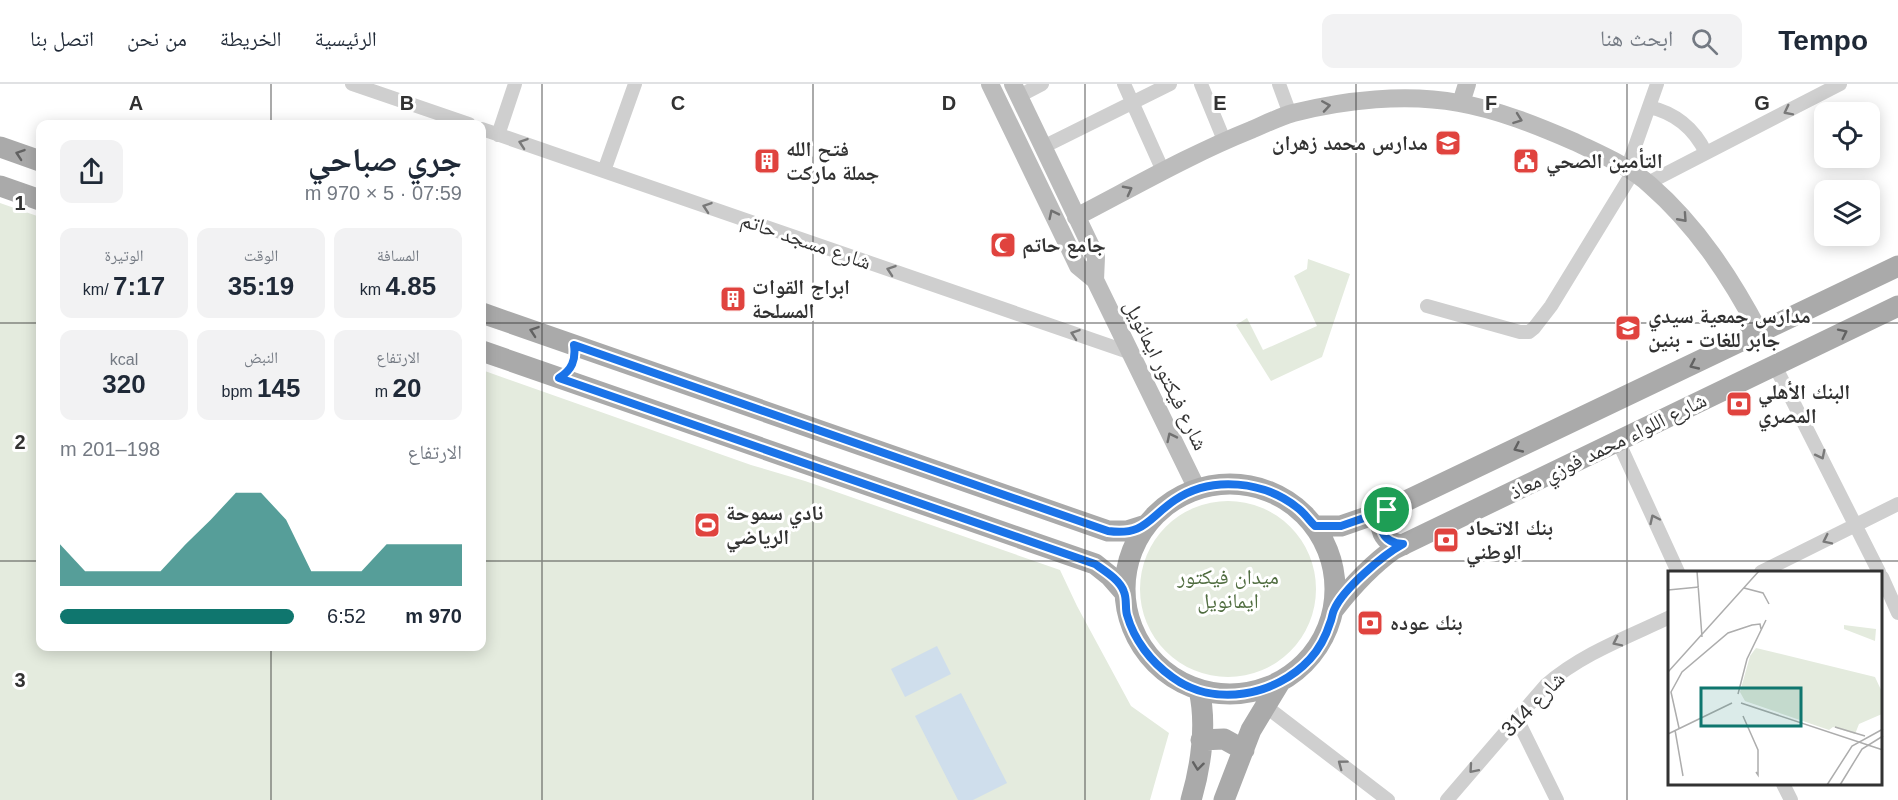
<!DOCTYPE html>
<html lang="ar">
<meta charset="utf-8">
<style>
:root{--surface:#fff;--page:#f2f2f3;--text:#1f2937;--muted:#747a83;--line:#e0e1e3;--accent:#0f766e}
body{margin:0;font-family:Arial,"Noto Naskh Arabic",sans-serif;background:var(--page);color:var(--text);direction:rtl;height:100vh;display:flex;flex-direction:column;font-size:22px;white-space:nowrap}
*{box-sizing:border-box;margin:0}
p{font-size:20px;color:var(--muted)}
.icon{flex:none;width:33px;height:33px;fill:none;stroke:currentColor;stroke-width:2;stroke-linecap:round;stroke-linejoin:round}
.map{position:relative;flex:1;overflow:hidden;direction:ltr}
.details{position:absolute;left:36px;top:36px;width:450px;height:531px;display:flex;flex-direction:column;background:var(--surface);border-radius:12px;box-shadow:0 3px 15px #0003;direction:rtl}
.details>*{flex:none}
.tools{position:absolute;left:1814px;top:18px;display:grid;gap:12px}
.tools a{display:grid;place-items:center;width:66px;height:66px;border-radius:12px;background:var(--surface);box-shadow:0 3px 15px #0003;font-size:30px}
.pin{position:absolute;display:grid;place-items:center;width:51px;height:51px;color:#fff;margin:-26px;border:3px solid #fff;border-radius:50%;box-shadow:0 2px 6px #0007}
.round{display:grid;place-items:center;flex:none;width:63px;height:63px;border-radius:12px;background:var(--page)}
.head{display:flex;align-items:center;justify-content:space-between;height:102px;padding:0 24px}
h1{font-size:33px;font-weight:700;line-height:45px}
.figures{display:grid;grid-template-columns:repeat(3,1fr);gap:9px;height:102px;padding:6px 24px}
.figures div{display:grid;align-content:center;border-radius:12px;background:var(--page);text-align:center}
.figures b{font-size:26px;font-weight:700}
.figures small{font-size:16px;font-weight:400}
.figures p{font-size:16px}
.chart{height:168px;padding:12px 24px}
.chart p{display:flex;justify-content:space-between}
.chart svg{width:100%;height:108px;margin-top:6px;fill:var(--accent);opacity:.7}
ul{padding:0 24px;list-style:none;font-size:20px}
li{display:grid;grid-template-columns:96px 72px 1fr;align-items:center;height:45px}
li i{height:15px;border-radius:8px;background:var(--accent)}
header{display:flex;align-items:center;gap:36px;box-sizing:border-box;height:84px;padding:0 30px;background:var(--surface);border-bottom:2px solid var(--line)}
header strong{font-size:28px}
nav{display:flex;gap:33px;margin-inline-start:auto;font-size:21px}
.search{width:420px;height:54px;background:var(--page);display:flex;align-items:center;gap:15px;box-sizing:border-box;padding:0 21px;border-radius:12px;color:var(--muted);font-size:22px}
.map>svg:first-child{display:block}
.green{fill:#e4ebde}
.water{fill:#cfdeec}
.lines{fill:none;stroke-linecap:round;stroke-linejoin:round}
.street{stroke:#cfcfcf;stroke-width:14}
.secondary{stroke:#bcbcbc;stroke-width:18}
.primary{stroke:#aaa;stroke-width:21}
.oneway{stroke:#707070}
.oneway2{stroke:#797979}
.oneway3{stroke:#626262}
.route-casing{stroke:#fff;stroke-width:12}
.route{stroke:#1a73e8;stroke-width:8}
.grid{fill:none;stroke:#323232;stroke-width:1.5;stroke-opacity:0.55}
.labels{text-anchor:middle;stroke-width:6;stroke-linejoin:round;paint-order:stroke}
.poi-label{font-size:21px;font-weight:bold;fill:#323232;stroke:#fff;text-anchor:start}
.street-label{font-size:21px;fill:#323232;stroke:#fff}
.park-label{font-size:21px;fill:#506d40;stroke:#fff}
.inset-road{fill:none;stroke:#adadad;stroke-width:1.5}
.view{fill:#0f766e;fill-opacity:0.15;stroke:#0f766e;stroke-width:3}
.inset-edge{fill:none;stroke:#323232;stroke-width:3}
.grid-label{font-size:20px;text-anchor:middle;font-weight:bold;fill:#323232;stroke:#fff;stroke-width:6;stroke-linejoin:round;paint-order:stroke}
</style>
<header>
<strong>Tempo</strong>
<div class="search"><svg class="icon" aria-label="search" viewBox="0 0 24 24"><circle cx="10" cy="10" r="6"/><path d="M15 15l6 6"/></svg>ابحث هنا</div>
<nav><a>الرئيسية</a><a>الخريطة</a><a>من نحن</a><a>اتصل بنا</a></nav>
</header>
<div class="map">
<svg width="1898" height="716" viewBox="0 0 1898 716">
<rect width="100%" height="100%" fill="#fff"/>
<path class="green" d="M0,119L40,133V562H482V286L751,381L805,397L1060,486L1077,522L1131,622L1169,649L1150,716H0Z
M1308,175L1350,190L1322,273L1271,297L1236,241L1247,234L1263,266L1317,242L1294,192L1307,185Z
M1140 505a88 88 0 1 1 176 0a88 88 0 1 1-176 0Z"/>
<path class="water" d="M937,562L951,590L905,613L891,585Z
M961,609L1007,699L973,716H958L915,632Z"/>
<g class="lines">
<path class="street" d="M352,0L469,40
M1124,0L1163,87
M1201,0L1224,56
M1279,0L1290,30
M1019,12L1042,0
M1649,23C1676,29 1694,44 1706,69
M482,45L1131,269
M498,51L515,0
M1043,63L1170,0
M1627,85L1657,0
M604,87L635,0
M1648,99L1840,0
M1427,222L1520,248H1529L1534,244L1551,222L1633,88
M1775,282L1879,488
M1618,357L1678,488
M1761,488L1898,420
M1882,493L1898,529
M1264,621L1388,716
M1517,635L1557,716
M1783,700L1791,716
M1447,716L1546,601C1581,570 1628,553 1670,533"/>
<path class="secondary" d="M990,0L1078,182L1095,196L1197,405
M1013,0L1096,173L1095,196
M1461,19L1467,0
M1076,133C1134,103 1191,70 1251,46C1265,40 1279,33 1293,29C1345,16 1406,9 1459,19C1499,26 1538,42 1575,58C1600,70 1629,82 1650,101C1697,142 1731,194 1760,249"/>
<path class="primary" d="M0,63L40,77
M0,102L40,116
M482,229L1108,447H1127L1146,441
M482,267L1095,480L1110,492L1124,508
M1125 505a105 105 0 1 1 210 0a105 105 0 1 1-210 0Z
M1387,426C1375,443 1383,459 1403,461
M1315,442H1341L1387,426L1898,182
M1334,525C1352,502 1370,482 1394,465L1898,222
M1201,656L1224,655L1244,666
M1191,716C1201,682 1207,640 1199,606
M1224,716L1251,646L1280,598"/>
</g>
<defs><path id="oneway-chevron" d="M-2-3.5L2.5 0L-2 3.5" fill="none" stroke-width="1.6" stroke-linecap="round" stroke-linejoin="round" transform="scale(1.5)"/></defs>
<g class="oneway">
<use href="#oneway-chevron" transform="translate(1326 22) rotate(-9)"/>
<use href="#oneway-chevron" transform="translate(1518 35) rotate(20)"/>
<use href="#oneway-chevron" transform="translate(1128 106) rotate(-28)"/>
<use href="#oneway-chevron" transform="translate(1053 130) rotate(-116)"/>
<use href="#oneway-chevron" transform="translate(1683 134) rotate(48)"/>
<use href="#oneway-chevron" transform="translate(1171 353) rotate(-116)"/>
</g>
<g class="oneway2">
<use href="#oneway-chevron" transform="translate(1788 27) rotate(153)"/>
<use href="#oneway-chevron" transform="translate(523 59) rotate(-161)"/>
<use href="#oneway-chevron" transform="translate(707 123) rotate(-161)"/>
<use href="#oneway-chevron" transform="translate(891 186) rotate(-161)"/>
<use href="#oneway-chevron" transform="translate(1075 250) rotate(-161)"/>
<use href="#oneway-chevron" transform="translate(1821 371) rotate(63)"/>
<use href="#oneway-chevron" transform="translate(1654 435) rotate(-115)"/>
<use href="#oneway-chevron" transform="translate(1827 456) rotate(154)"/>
<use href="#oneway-chevron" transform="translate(1617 558) rotate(154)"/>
<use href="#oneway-chevron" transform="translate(1342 680) rotate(-143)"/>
<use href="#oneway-chevron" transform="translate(1473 685) rotate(131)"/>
</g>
<g class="oneway3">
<use href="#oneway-chevron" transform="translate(20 70) rotate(-161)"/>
<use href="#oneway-chevron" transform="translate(534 247) rotate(-161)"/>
<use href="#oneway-chevron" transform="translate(1843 249) rotate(-26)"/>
<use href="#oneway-chevron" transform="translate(1694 281) rotate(155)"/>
<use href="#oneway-chevron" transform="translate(1518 364) rotate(155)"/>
<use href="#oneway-chevron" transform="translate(1198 682) rotate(97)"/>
</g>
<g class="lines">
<g class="route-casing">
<path id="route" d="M574,261L1108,447C1145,452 1148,434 1175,416C1212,391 1265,397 1299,425C1305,430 1310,437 1315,442H1341L1387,426C1375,443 1383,459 1403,460C1383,471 1343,505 1334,526C1332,530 1332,535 1330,539C1326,552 1319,565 1310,575C1276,612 1214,624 1172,593C1151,578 1134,556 1127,531C1125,524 1127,515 1124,508C1120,496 1105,487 1095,480L559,294C572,286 576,276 574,261Z"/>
</g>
<use href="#route" class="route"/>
</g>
<path class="grid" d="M271,0V40M542,0V716M813,0V716M1085,0V716M1356,0V716M1627,0V716M0,239H40M482,239H1898M0,477H40M482,477H1898M271,562V716"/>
<defs>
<g id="school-square" transform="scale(1.35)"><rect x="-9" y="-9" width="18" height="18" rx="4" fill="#e0433e" stroke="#fff"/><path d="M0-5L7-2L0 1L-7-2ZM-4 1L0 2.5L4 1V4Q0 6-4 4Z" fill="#fff"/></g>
<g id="building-square" transform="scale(1.35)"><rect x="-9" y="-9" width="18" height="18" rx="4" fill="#e0433e" stroke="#fff"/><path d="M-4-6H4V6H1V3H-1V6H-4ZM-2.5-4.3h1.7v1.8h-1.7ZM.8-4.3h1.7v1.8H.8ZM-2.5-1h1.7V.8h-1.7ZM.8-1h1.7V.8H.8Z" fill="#fff"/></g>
<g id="civic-square" transform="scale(1.35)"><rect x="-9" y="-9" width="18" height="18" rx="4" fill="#e0433e" stroke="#fff"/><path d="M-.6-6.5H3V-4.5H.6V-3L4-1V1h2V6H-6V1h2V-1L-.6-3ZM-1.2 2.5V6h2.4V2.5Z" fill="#fff"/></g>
<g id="mosque-square" transform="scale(1.35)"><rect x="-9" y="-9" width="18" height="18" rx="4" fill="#e0433e" stroke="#fff"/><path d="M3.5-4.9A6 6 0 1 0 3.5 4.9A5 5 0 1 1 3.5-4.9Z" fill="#fff"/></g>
<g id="bank-square" transform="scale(1.35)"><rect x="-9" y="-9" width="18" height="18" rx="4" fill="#e0433e" stroke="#fff"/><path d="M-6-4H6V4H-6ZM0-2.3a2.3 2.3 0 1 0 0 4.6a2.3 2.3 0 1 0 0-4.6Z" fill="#fff"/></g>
<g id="stadium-square" transform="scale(1.35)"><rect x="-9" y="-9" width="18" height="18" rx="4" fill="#e0433e" stroke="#fff"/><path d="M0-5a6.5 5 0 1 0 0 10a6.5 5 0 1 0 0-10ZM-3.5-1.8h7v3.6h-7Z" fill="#fff"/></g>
</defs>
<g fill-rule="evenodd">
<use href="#school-square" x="1448" y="59"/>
<use href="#building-square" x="767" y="77"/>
<use href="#civic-square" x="1526" y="77"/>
<use href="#mosque-square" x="1003" y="161"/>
<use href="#building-square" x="733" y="215"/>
<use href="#school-square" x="1628" y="244"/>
<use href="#bank-square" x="1739" y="320"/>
<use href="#stadium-square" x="707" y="441"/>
<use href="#bank-square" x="1446" y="456"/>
<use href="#bank-square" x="1370" y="539"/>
</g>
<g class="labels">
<g class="poi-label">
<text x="1428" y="66" text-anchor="end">مدارس محمد زهران</text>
<text x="786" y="72">فتح الله<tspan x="786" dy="24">جملة ماركت</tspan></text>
<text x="1546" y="84">التأمين الصحي</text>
<text x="1022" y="168">جامع حاتم</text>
<text x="752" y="210">ابراج القوات<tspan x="752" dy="24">المسلحة</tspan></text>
<text x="1648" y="239">مدارس جمعية سيدي<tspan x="1648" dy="24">جابر للغات - بنين</tspan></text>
<text x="1758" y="315">البنك الأهلي<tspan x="1758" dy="24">المصري</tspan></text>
<text x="726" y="436">نادي سموحة<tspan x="726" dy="24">الرياضي</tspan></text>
<text x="1466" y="451">بنك الاتحاد<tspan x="1466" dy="24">الوطني</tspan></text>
<text x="1390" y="546">بنك عوده</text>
</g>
<g class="street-label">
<text transform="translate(806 157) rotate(19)" y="7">شارع مسجد حاتم</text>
<text transform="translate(1166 291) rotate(64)" y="7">شارع فيكتور ايمانويل</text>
<text transform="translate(1608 362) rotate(-26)" y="7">شارع اللواء محمد فوزي معاذ</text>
<text transform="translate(1533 620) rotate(-46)" y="7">شارع 314</text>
</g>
<g class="park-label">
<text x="1228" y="500">ميدان فيكتور<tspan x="1228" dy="24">ايمانويل</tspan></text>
</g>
</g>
<g transform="translate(1668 487)">
<rect width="214" height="214" fill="#fff"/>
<path d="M176,54L208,58L207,70L176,58ZM88,77L207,106L214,121V143L191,153L187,163L165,156L161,159L77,130L72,121L82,85Z" fill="#e4ebde"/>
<path class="inset-road" d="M29,0L34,66M76,17L95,22L101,33M0,19L31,16M0,101L91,0M70,123L79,88L98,49M73,132L215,179M75,145L90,179V204L88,201M167,156L197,165M11,157L3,121L14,101L60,62L84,54L92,53L93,58M7,159L15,205M0,163L64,132M159,214L184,175L215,158M172,214L194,178L215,165"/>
<path class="view" d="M33,117H133V155H33Z"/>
<rect width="214" height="214" class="inset-edge"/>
</g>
<g class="grid-label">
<text x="136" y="26">A</text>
<text x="407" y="26">B</text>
<text x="678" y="26">C</text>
<text x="949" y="26">D</text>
<text x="1220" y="26">E</text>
<text x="1491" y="26">F</text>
<text x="1762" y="26">G</text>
<text x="20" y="126">1</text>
<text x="20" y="365">2</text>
<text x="20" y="603">3</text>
</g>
</svg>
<div class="tools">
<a><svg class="icon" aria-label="locate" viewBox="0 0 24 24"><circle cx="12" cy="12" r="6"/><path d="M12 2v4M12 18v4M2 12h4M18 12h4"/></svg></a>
<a><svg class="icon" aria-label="layers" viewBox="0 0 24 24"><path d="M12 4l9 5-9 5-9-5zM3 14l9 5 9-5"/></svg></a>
</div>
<div class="pin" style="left:1387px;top:426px;background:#1e9e55"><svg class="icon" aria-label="arrive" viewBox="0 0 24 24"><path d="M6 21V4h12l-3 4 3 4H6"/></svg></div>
<section class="details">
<div class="head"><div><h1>جري صباحي</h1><p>07:59 · 5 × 970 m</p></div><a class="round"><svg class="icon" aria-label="share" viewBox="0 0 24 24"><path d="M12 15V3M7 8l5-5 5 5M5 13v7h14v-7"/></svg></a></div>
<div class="figures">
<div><p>المسافة</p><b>4.85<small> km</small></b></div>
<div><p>الوقت</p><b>35:19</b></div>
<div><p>الوتيرة</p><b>7:17<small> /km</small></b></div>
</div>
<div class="figures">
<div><p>الارتفاع</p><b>20<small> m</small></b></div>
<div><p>النبض</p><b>145<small> bpm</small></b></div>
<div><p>kcal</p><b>320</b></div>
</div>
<div class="chart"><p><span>الارتفاع</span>198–201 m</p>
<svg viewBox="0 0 160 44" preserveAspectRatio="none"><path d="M0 44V27L10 38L20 38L30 38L40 38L50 27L60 17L70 6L80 6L90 17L100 38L110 38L120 38L130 27L140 27L150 27L160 27V44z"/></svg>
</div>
<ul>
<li><b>970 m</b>6:52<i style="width:100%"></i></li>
</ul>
</section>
</div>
